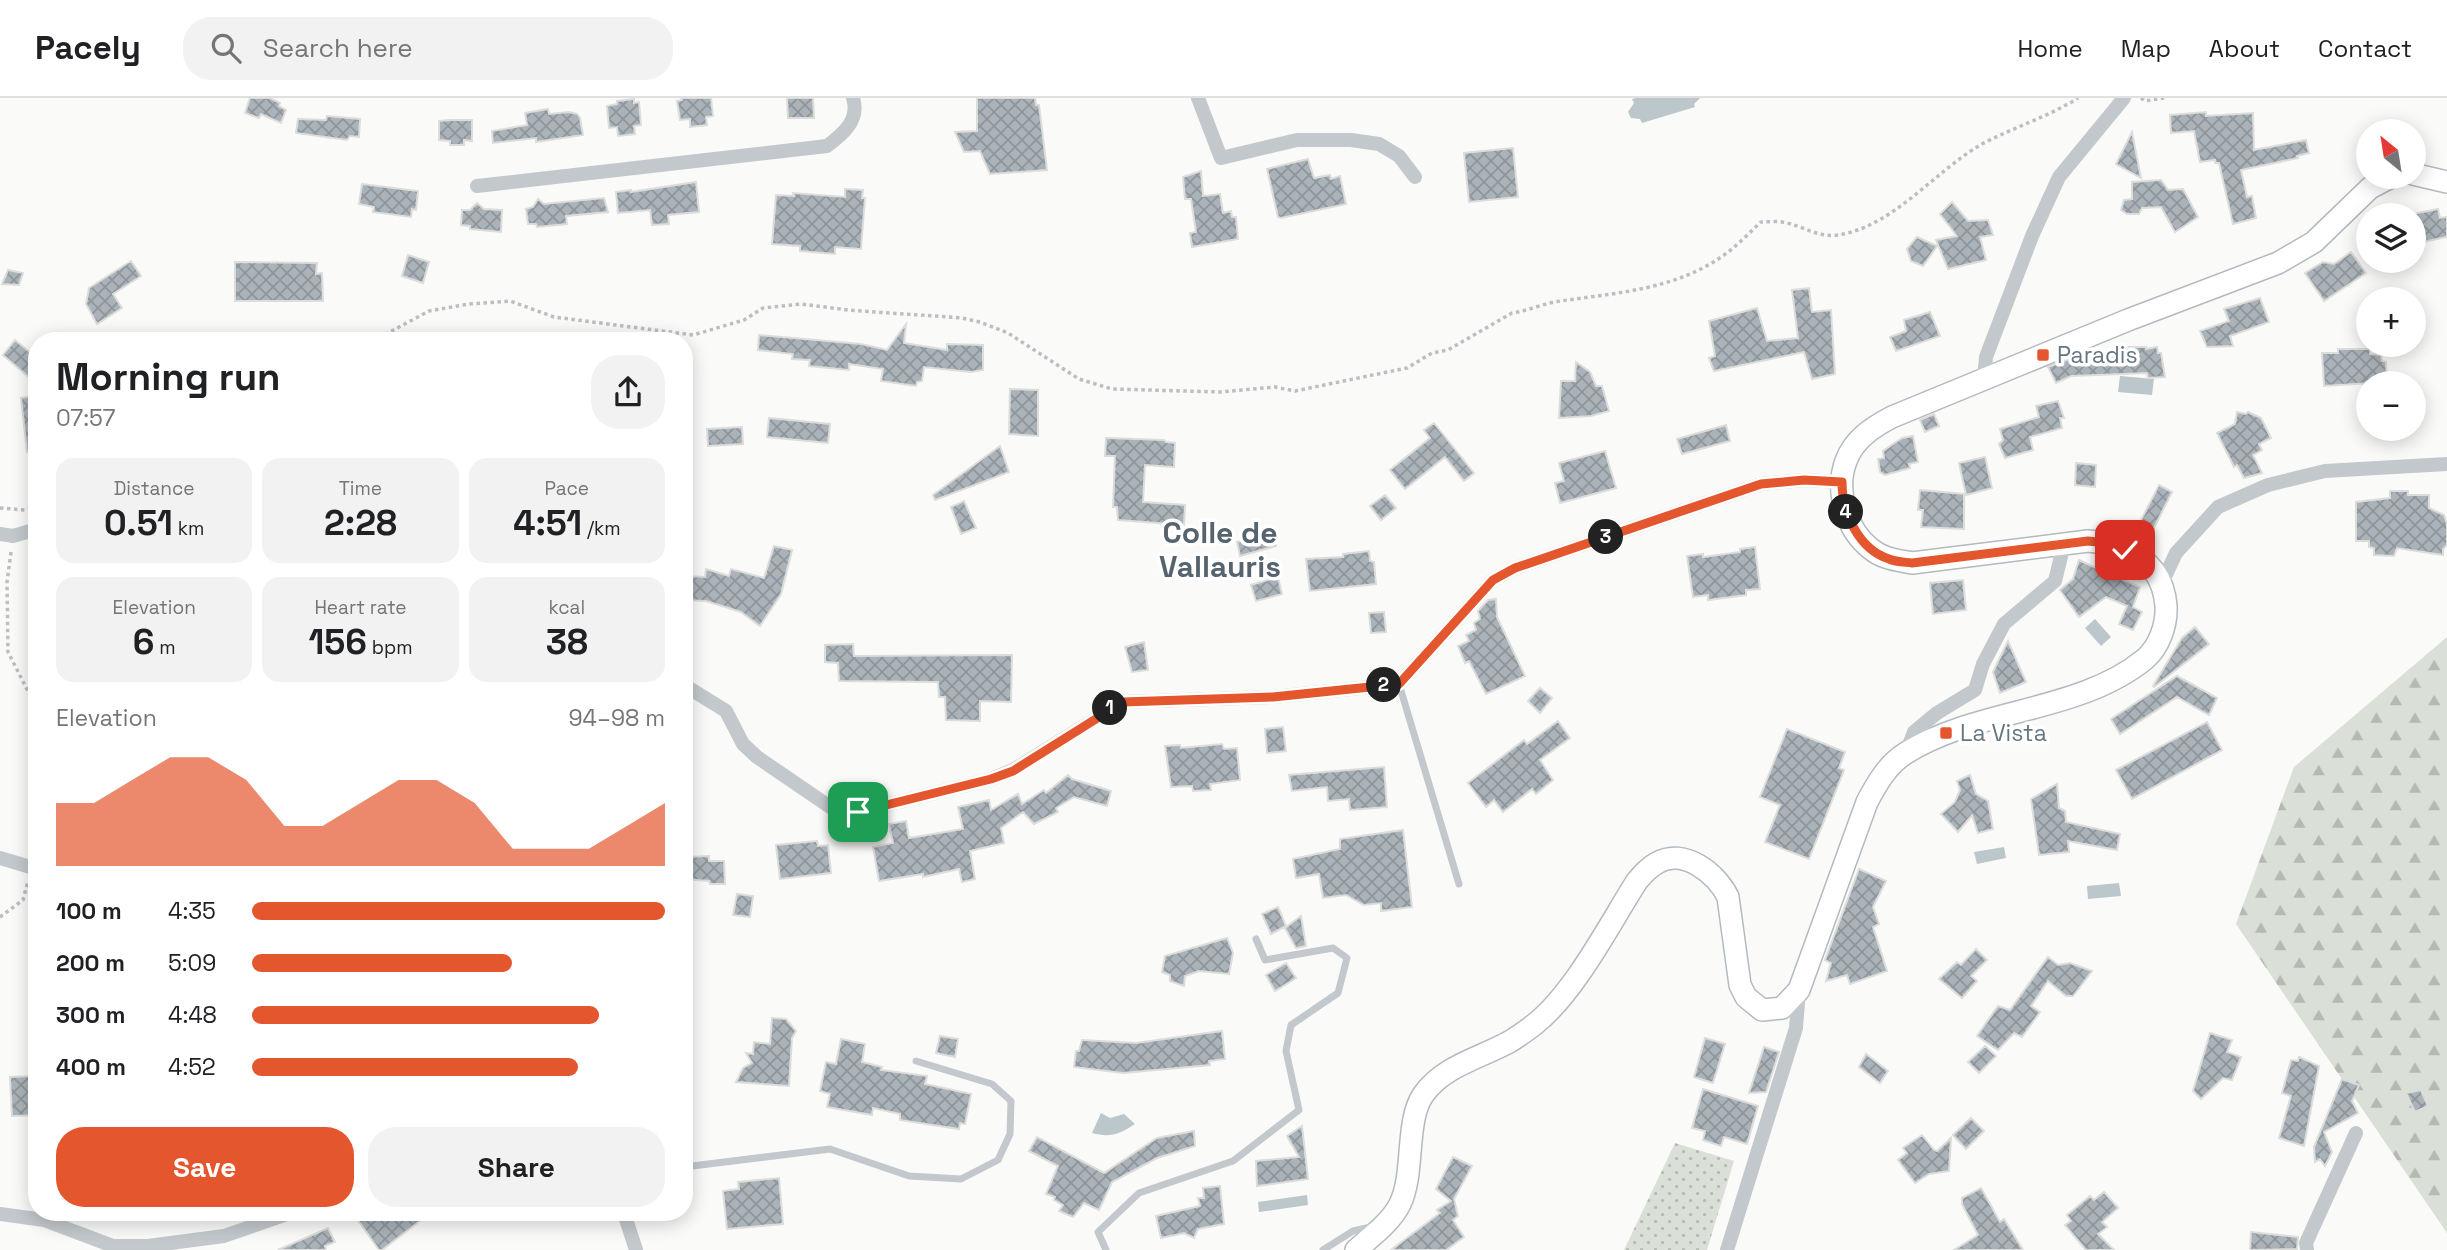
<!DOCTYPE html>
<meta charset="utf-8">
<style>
:root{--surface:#fff;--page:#f2f2f2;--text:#202124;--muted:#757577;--line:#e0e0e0;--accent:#e4572e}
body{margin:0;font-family:"Space Grotesk",sans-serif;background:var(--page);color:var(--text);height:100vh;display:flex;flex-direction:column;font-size:26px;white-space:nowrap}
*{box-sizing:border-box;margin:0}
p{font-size:23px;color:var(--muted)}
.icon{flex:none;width:38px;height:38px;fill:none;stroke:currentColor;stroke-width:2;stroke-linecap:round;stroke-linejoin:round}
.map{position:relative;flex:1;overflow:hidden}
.drawer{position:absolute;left:28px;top:234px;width:665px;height:889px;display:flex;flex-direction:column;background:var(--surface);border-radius:28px;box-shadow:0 4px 18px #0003}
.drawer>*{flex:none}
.needle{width:46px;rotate:330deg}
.fabs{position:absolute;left:2356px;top:21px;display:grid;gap:14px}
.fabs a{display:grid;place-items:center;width:70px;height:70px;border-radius:50%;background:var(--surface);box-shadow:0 4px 18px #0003;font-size:35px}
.pin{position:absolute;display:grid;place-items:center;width:60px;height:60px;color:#fff;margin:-30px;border-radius:14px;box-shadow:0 4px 10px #0006}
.km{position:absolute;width:35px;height:35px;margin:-18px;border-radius:50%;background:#222;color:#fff;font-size:19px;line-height:35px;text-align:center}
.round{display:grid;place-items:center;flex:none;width:74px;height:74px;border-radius:28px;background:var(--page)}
.summary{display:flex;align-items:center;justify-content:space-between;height:119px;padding:0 28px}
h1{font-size:38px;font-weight:700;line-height:52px}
.metrics{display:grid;grid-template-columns:repeat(3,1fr);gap:10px;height:119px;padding:7px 28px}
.metrics div{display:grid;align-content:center;border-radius:18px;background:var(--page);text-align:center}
.metrics b{font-size:35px;font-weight:700}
.metrics small{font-size:19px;font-weight:400}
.metrics p{font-size:19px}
.chart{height:196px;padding:14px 28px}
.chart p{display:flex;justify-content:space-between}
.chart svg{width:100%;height:126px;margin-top:7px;fill:var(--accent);opacity:.7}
.action{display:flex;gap:14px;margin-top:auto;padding:14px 28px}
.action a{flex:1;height:80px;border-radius:28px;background:var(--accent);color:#fff;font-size:28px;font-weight:700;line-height:80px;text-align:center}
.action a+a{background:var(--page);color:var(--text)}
ul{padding:0 28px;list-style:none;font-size:23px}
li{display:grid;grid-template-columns:112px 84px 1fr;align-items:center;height:52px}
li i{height:18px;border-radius:9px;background:var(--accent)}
header{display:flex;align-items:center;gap:42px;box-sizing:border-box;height:98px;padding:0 35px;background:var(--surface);border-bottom:2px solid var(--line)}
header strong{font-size:33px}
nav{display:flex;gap:38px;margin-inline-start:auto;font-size:24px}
.search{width:490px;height:63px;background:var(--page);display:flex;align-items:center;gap:18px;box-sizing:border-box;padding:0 24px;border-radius:28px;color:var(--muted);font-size:26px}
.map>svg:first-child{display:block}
.grass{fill:url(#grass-dots)}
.forest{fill:url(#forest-firs)}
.water{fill:#bbc7cb}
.building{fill:url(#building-cross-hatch);stroke:#dcdcda;stroke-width:2}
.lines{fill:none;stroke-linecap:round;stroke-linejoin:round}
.secondary-casing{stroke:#b3babf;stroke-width:24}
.path{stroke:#bbbfc2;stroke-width:3.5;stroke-dasharray:3.5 3.5;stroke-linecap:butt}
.lane{stroke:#c3c8cc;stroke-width:7}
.street{stroke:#c3c8cc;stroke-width:14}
.secondary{stroke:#fff;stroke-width:21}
.route-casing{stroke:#fff;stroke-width:14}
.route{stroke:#e4572e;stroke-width:9}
.poi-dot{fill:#e4572e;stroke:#fff;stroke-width:2.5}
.labels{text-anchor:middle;stroke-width:7;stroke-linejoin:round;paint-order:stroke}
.poi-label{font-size:23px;fill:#657683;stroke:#fff;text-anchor:start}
.district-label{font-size:30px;font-weight:bold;fill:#57646e;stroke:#fff}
</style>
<header>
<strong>Pacely</strong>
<div class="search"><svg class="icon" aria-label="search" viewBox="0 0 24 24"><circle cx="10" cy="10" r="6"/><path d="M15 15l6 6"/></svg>Search here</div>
<nav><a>Home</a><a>Map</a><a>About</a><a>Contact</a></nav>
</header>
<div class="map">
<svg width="2447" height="1152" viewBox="0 0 2447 1152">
<defs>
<pattern id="grass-dots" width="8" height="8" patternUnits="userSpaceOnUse" patternTransform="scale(1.75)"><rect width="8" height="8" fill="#dadfd7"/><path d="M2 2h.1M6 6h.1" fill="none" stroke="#b4b9b4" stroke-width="1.8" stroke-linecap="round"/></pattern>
<pattern id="forest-firs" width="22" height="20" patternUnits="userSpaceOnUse" patternTransform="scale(1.75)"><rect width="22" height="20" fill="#dadfd7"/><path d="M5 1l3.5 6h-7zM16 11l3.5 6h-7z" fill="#b4b9b4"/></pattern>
<pattern id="building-cross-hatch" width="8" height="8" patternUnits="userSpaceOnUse" patternTransform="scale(1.75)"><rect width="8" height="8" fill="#aab3b9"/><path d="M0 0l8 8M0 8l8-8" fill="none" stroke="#8e969c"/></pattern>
</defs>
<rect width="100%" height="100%" fill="#fafaf8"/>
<path class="grass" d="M1675,1045L1734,1063L1707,1152H1624Z"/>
<path class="forest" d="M2447,539V1135L2236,826L2294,669Z"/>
<path class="water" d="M1636,0H1700L1694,6L1695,9L1642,25L1640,21L1631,20L1628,14L1634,5L1632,1Z
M2120,278L2154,281L2152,297L2118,294Z
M2095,521L2111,539L2101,548L2085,530Z
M2004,749L2006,760L1977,766L1974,754Z
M2119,785L2121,798L2088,801L2087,788Z
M1101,1015L1110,1020L1124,1016L1135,1026C1120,1036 1110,1040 1092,1035Z
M1307,1097L1308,1107L1259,1114L1258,1104Z"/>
<path class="building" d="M250,0H270L280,5L279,8L286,12L281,25L261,16L259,20L245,15Z
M681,0H711L713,18L706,19L707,27L690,29V21L680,22L677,3L682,2Z
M787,0H813L814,20H788Z
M977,0H1035L1036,7H1039L1047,72L990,76L980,53L964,54L955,34L977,33Z
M634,1V5L639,4L641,27L634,28L635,36L618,38L617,29L609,30L607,8L617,6V3Z
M548,11L549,16L569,14L577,16L580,20L583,37L536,44V40L493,45L492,33L527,27L525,15Z
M2206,14V18L2253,15L2254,52L2306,42L2309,55L2297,58L2298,60L2241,72L2247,99L2252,98L2256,120L2233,126L2219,65H2215V62L2200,64L2194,33L2171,35L2170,17Z
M327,18L360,21L359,39L350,38L347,42L296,35L298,21L326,22Z
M450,22H472V43L464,42V47H450V43L439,42V23Z
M2132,34L2141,80L2116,66Z
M1513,50L1518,99L1469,104L1464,55Z
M1308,61L1314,80L1330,77L1331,81L1340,78L1346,106L1281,120L1278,119L1267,71Z
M1201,73L1203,98L1220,96L1223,115L1231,113L1232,119H1236L1238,141L1192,149L1190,135L1196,134L1191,101H1185L1183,79Z
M2161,82L2168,92L2183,91L2198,119L2175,134L2161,109L2142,110L2139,116H2127L2121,112L2124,102L2132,101V84Z
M696,84L699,114L668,117L669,126L652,127L650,112L618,115L616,94L631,92V94Z
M362,86L418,93L416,112L412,111L411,119L373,114L374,109L359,106Z
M845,91L863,92L862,100H865L861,151L835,149V156L800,153V148L772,146L776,97L794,98L793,95L845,99Z
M604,100L608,114L566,118L567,126L537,129L536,126H528L526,111L533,109L538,101L544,106Z
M1952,104L1968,123L1988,122L1993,137L1980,139L1986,162L1948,171L1936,142L1957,138L1940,116Z
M477,105L484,111L502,112L501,134L470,131V128L461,127L462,112H470Z
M2438,111L2440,120L2447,119V139L2413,146V116Z
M1917,139L1937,148L1923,168L1911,163L1907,151Z
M2351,154L2366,175L2324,203L2305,175L2323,164L2334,166Z
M408,157L429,164L423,185L402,178Z
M131,163L141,178L113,196L122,210L97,226L86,206L89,190Z
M235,164L317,165L316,176L322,175L323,203H235Z
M8,172L23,175L19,187L2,186Z
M1809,190L1812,214L1831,212L1835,276L1812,281L1804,254L1714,273L1709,260L1715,258L1709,223L1757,210L1767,243L1798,240L1792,192Z
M2260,200L2269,224L2230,238L2233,248L2207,249L2200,233L2229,223L2224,211Z
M1930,214L1940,238L1896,253L1890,239L1906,233L1904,222Z
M906,226L904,245L947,252V246L983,247V272L971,274L924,269L922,283L917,284L916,288L881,283L883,271L849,266V272L809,268L810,262L792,261L793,256L758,252L759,237L861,246L887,252Z
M15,242L37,260V286L3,257Z
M2116,249H2146V251L2157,249L2158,255H2161L2165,279L2148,280L2147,275L2071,278L2056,285L2048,269L2066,262L2089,260L2090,257L2117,256Z
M2338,251H2370V256L2381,257L2382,263L2386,264L2387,284L2324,288L2322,255H2338Z
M1576,264L1590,274L1596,288H1602L1609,313L1591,318L1559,320L1561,283H1575Z
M1010,291L1038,292V338L1009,336Z
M37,297V354H27L21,300Z
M2058,303L2064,320H2060L2062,330L2030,339L2033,352L2005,360L1999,346L2003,342L2000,331L2039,319L2036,308Z
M2237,314L2246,316L2248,314L2261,320L2271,340L2259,346L2262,352L2253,357L2262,375L2244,380L2237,367L2234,369L2217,335L2235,326Z
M1934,316L1939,328L1925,334L1920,322Z
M769,320L830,326L828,345L767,339Z
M1434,325L1474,375L1464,383L1445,359L1405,391L1390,372L1430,340L1424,332Z
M1726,327L1730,343L1682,356L1677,341Z
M742,329L743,346L708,348L707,331Z
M1913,338L1918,364L1909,366L1910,370L1885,377L1880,374L1878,361L1884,360L1883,353L1902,340Z
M1106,340L1164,342L1166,344L1175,345L1174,369L1145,367L1143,404L1185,407L1184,427L1118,422L1117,409H1113L1115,358H1105Z
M1000,348L1009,374L935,402L933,397Z
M1605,353L1616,390L1560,405L1555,385L1564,383L1559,365Z
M1985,359L1992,390L1966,397L1959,365Z
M2076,365L2096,367L2095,389L2075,387Z
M2159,387L2172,394L2152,434L2138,428Z
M1920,392L1964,396V431L1921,429L1923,412H1918Z
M2390,393H2408V397H2429V410L2444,417L2447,426V447L2443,451V457L2397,450L2394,458L2374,457V450L2369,449V443H2356V404L2390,400Z
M1385,397L1396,410L1381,422L1370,408Z
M964,403L976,430L961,436L951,409Z
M1272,435L1276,448L1240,458L1237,444Z
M774,448L792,452L781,496L760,528L741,514L706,503L684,502L685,478L705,479L706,471L729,478L731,471L764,480Z
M1755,449L1760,491L1746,492V497L1708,502V497L1693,499L1687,458L1703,456V459L1740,454V451Z
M1369,453L1370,463L1374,464L1376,486L1310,493L1306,461L1343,459V456Z
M2079,462L2098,471L2100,468L2117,476L2116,479L2140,489L2133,509L2142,514L2133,532L2119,526L2127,508L2106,499L2079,519L2060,492L2073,481Z
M1278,479L1282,496L1256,503L1251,487Z
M1963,482L1966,512L1933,516L1930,485Z
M1496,501L1497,519L1525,578L1486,596L1469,563L1465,565L1458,548L1469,543L1466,537L1476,532L1474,525L1480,521L1478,513L1488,502Z
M1384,514L1386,534L1371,535L1369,515Z
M2195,529L2209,546L2154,589L2153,588L2182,540Z
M2008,543L2026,584L2000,595L1993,574Z
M1144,544L1148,572L1132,574L1125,549Z
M853,546L854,558L1012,557L1011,604L980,603V623L946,622L945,599H939L938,584L839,583L838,565L825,564V547Z
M2177,578L2217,600L2209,617L2177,599L2120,636L2111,621Z
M1540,590L1552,600L1540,615L1528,603Z
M1558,623L1570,640L1540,662L1553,682L1536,696L1532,691L1503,714L1494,702L1486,709L1468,685L1524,642L1527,646Z
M2207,624L2222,652L2132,701L2116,672Z
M1283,629L1286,653L1267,655L1265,631Z
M1787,631L1845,654L1839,670L1844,672L1809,761L1765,744L1780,707L1760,699Z
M1222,646L1224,651L1237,650L1240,682L1210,686L1211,692L1193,693L1192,688L1171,689L1165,648L1180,647L1181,650Z
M1384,669L1387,709L1350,712L1349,701L1328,703L1327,689L1292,693L1289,677Z
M1068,677L1072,681L1111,693L1107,708L1074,699L1056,710L1058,714L1034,726L1023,714L1001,730L1004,745L970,753L975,781L962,784L959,771L923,779V776L879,783L873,749L893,745L889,726L906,723L909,740L963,731L958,709L989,702L991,712L1018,696L1022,706L1044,692L1046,695Z
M1970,677L1976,696L1988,703L1993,731L1978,735L1972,717L1958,734L1941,716L1955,704L1960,692L1957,683Z
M2057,686L2059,710L2065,713L2066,724L2120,736L2117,752L2068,743L2069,754L2039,757L2031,701Z
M1403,732L1412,809L1381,813V805L1364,807L1346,797L1323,800L1319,776L1296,780L1293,761L1340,751V741Z
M817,743L818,748L828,747L831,775L780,781L776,747Z
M709,758V763H724L725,786H710L709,783L684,781V759Z
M1859,771L1886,783L1873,809L1879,826L1873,829L1887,873L1850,886L1847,877L1826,883L1831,865L1825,862Z
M737,796L753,798L750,819L733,817Z
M1278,809L1286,828L1271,836L1262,816Z
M1301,818L1306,848L1296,850L1285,830Z
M1227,840L1233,855L1229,876L1199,873L1185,878L1184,888L1170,883V877L1162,874L1165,858Z
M1976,851L1987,862L1971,878L1977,883L1962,900L1939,881L1957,864L1961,867Z
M2048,859L2058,867L2070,865L2092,873L2073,898H2066L2048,883L2031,908L2040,914L2022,939L2014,935L1998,952L1977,938L1998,908L2010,912Z
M1286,865L1296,880L1275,893L1266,877Z
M772,920L786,921L796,933L792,940L789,988L736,984L743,970L752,965L746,955L753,956L754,944L770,946Z
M1222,933L1225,961L1209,963L1210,967L1123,975L1074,969L1076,953H1079L1082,942L1136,945Z
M2210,935L2232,942L2227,954L2241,959L2232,982L2223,980L2201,1001L2193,993Z
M940,938L958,941L955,959L936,955Z
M1705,940L1725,946L1713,985L1694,979Z
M841,941L865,946L862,964L882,969L881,972L927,978L925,986L971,996L965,1026L960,1025L959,1031L900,1022V1016L873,1010L872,1017L827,1009L830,996L820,993L826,964L836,966Z
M1985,948L1996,958L1979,975L1968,964Z
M1764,949L1779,954L1766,994L1749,995Z
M1866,956L1888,973L1880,985L1859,969Z
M2299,959L2319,968L2304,1048L2279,1040L2291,998L2282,995L2291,962L2298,963Z
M36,978L37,1017L12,1018L10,979Z
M2342,981L2359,987L2352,1003L2358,1015L2324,1034L2332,1054L2325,1068L2320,1061L2315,1064L2314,1049Z
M1703,991L1758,1008L1747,1046L1724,1039L1721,1048L1703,1042L1705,1033L1692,1030Z
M2421,992L2428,1008L2415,1014L2406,995Z
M1971,1020L1984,1033L1966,1051L1953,1037Z
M1302,1028L1308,1081L1257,1088L1256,1063L1299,1059L1287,1038Z
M1194,1033L1195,1048L1157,1060L1112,1084L1099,1112L1084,1105L1073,1119L1059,1113L1063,1107L1054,1102L1055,1099L1046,1096L1058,1068L1029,1053L1037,1039L1104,1075L1157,1040Z
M1922,1037L1934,1052L1937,1053L1951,1040L1949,1073L1929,1076L1915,1085L1898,1062L1907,1055L1903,1050Z
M1453,1059L1472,1068L1454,1101L1458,1118L1453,1122L1464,1139L1446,1152H1391L1440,1115L1437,1112L1451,1103L1436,1091Z
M779,1080L783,1126L727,1131L723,1093L739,1091L738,1084Z
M1220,1088L1224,1126L1198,1131L1194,1140L1184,1135L1161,1140L1156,1118L1200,1108L1198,1100H1204L1203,1090Z
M1981,1090L2000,1124L2004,1121L2023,1152H1954L1978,1137L1962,1106V1100Z
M2104,1094L2118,1110L2102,1124L2107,1129L2098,1136L2114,1152H2086L2065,1127L2071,1123L2067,1117L2090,1098L2094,1102Z
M353,1115H430L382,1152H379Z
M328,1130L335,1144L325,1148L326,1152H278Z
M2251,1134L2298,1139L2297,1151L2250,1152Z"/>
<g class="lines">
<g class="secondary-casing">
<path id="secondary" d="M2413,76L2447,84
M1356,1152C1372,1138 1391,1124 1400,1106C1415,1075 1405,1024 1423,997C1443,968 1480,960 1509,944C1518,939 1527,932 1535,926C1575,894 1609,827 1637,783C1643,776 1649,769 1657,765C1684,749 1717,776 1728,799L1740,887L1746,899L1762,912L1782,910L1799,892L1867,704C1877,685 1888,666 1906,655C1978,610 2079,615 2145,561C2159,549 2167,527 2166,508C2165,495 2162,484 2154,473C2139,453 2112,445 2088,443L1912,465C1897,462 1883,461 1871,451C1846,432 1835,392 1846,363C1854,341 1873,329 1892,319L2128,222L2278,165L2314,144L2370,90L2391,79"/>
</g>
<path class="path" d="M2141,0L2145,3L2164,0
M365,243L386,236L429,213L469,206L510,203L554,219L693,237L744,222L763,210L801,206L848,212L962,220L980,224L1008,235L1079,281L1112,291L1220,294L1275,289L1295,293L1407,270L1432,255L1448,252L1512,215C1527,213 1540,207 1554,204C1612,195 1674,193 1724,157C1737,148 1749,135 1761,124C1767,124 1775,123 1782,124C1802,127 1817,140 1838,137C1893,129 1936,72 1982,46C2014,29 2048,19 2078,0
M0,410L25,412L37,409
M11,454L7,484L8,554L37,611
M34,755L37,743
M0,819L23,802L28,783"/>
<path class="lane" d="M1399,586L1459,786
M684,1069L830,1051L909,1078L961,1081L998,1062L1010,1036L1011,1003L992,986L916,963
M1106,1152L1098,1134L1139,1095L1233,1063L1299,1012L1286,953L1291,927L1338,895L1347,860L1333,850L1265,862L1256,841
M1323,1152L1353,1133L1375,1128"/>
<path class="street" d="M1198,0L1221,60L1297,42H1351L1379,46L1399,58L1415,79
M477,88L827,48C843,36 860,22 853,0
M1984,282L1986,259L2032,138L2059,79L2124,0
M0,436L13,438L37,431
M2162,485L2176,455L2218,409L2268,387L2325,373L2447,366
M684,587L726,613L743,646L757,659L839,715L858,714L991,681L1013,672L1123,604L1273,599L1399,586L1493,482L1515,470L1761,386L1804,382L1842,384
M1906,655L1914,634L1937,615L1975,592L1983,566L2004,526L2055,483L2064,446
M0,760L37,771
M624,1115L636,1152
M0,1116L44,1122L113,1148H148L224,1138L290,1115
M1727,1152L1796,930L1799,892
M2307,1152L2306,1145L2356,1035"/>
<use href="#secondary" class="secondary"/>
</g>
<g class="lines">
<g class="route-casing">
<path id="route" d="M858,714L991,681L1013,673L1123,604L1273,599L1399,586L1493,482L1515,470L1761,386L1804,382L1842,384C1842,414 1858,451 1889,461C1896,464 1904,464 1912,465L2088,443L2106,445L2125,452"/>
</g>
<use href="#route" class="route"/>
</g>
<g class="poi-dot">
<rect x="2036" y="250" width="14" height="14" rx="3.5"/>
<rect x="1939" y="628" width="14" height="14" rx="3.5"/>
</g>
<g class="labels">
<g class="poi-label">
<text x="2057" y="265">Paradis</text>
<text x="1960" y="643">La Vista</text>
</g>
<g class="district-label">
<text x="1220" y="445">Colle de<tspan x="1220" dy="34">Vallauris</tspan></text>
</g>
</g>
</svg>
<div class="fabs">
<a><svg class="needle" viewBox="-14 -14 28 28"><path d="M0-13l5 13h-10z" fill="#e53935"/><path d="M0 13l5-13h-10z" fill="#757577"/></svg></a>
<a><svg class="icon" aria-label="layers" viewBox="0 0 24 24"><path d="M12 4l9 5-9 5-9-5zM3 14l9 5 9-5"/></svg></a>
<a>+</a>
<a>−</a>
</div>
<div class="pin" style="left:858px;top:714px;background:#1e9e55"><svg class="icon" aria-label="arrive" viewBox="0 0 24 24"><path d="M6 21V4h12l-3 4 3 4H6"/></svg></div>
<div class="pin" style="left:2125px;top:452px;background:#d93025"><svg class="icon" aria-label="check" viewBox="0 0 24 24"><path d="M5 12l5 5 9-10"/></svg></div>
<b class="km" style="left:1110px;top:610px">1</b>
<b class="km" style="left:1384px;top:587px">2</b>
<b class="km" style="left:1606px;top:439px">3</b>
<b class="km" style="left:1846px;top:414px">4</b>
<section class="drawer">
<div class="summary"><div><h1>Morning run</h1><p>07:57</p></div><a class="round"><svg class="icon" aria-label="share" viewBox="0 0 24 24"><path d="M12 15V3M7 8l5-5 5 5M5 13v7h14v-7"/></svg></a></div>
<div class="metrics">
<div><p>Distance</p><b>0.51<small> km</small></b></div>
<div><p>Time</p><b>2:28</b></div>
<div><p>Pace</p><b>4:51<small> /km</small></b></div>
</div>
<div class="metrics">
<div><p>Elevation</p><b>6<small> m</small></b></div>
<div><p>Heart rate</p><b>156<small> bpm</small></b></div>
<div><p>kcal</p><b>38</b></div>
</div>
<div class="chart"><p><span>Elevation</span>94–98 m</p>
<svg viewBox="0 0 160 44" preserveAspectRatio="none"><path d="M0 44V22L10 22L20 14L30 6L40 6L50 14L60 30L70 30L80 22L90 14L100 14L110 22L120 38L130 38L140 38L150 30L160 22V44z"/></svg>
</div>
<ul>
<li><b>100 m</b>4:35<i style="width:100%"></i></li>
<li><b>200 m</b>5:09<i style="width:63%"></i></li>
<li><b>300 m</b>4:48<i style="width:84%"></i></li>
<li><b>400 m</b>4:52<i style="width:79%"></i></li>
</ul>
<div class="action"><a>Save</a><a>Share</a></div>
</section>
</div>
